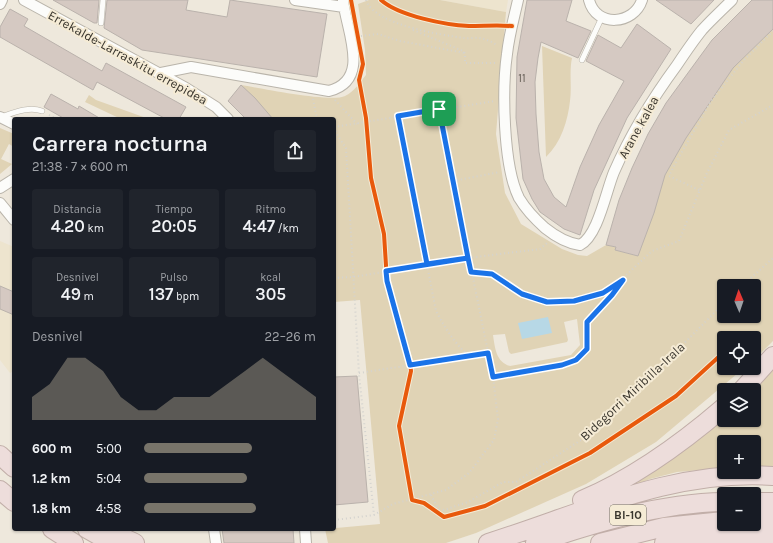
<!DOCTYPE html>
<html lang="es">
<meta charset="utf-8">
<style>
:root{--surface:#171b24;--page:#20242c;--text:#f1f3f6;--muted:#9ea1a6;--accent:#78746a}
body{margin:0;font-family:Karla,sans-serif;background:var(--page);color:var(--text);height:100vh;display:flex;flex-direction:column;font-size:15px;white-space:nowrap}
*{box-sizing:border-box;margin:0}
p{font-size:13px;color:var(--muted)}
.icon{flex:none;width:22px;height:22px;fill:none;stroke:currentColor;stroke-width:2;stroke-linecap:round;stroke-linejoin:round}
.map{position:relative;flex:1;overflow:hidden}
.drawer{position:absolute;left:12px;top:117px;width:324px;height:414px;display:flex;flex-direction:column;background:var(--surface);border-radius:4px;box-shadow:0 1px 3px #0004}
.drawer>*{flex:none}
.needle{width:26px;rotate:358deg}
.buttons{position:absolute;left:717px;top:279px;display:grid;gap:8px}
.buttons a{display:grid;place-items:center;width:44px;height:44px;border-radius:4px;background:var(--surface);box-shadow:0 1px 3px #0004;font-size:20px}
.pin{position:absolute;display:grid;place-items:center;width:34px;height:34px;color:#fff;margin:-17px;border-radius:8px;box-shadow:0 2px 6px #0006}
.round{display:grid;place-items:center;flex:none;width:42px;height:42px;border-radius:4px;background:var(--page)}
.headline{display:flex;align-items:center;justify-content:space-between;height:68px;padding:0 20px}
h1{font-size:22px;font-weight:600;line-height:30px}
.figures{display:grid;grid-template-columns:repeat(3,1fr);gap:6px;height:68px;padding:4px 20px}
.figures div{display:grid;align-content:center;border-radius:4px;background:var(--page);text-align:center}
.figures b{font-size:17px;font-weight:600}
.figures small{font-size:11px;font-weight:400}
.figures p{font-size:11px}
.chart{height:112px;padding:8px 20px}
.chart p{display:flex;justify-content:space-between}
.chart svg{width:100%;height:72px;margin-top:4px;fill:var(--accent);opacity:.7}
ul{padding:0 20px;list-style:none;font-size:13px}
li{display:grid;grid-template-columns:64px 48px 1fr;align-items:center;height:30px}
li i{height:10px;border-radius:5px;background:var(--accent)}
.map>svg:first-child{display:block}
.built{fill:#ede4ce}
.green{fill:#e0d3b5;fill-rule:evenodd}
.water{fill:#b7d8e6}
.building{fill:#d5c9c2;stroke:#bab2ac}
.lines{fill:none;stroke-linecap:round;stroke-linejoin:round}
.service-casing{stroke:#b9b4aa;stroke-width:6}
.minor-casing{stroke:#b9b4aa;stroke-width:12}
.motorway-casing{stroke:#c1aea8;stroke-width:20}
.path{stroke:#d4d3cf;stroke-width:2;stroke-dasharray:1 3;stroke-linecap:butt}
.service{stroke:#fcfcfa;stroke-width:5}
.minor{stroke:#fcfcfa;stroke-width:10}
.motorway{stroke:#eddddb;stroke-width:18}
.cycleway-casing{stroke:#f5ebd5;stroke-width:6}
.cycleway{stroke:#e8590c;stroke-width:4}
.route-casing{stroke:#fff;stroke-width:8}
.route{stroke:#1a73e8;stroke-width:5}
.labels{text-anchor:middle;stroke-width:4;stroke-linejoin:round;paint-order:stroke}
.number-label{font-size:11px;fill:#605a52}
.shield{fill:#f5ebd5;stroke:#716c5f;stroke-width:1}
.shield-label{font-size:12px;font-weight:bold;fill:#39352d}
.street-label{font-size:13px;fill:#39352d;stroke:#f5ebd5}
</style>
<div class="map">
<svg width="773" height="543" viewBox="0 0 773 543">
<rect width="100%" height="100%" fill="#eee8dc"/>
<path class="built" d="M440,0H508L506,12Z
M0,241L14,247V371L10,373L0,360Z"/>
<path class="green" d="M369,0H440L506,12L496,134L505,193L521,224L562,249L578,255L587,256L606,245L616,247L615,250L638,256L665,175L686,138L733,68L773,29V341L754,360V338H724V368H744L656,442L586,484L476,533L446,543H328L325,529L380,524L360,300L334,302V119H272L241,85C259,88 331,103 345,96C354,92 360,82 366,75L365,50L358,4ZM724,286H754V316H724ZM577,319L580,345L571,355L510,366C496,362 495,348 493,335L505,334L509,352L511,354L567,342L568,340L564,322Z
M542,46L572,58C569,72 572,87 570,101C568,120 561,143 546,157Z
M89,95L96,100L149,119H121L85,102Z
M0,128L14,134V147L9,144L1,159L12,164L0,174Z
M773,370V469L754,468V442H724V468L677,472L650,479L615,494L678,454L724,419L754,420V390Z"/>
<path class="water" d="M548,317L552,333L522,339L518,323Z"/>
<path class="building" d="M53,0H99L97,23H94Z
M107,0H188L186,10L227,17L230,0L327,14L317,77L142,50L104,28Z
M527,0H572L566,21L591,31L578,58L541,42L538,58L535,82L536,114L539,152L544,179L554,197L566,207L580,167L599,125L624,81L586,61L598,35L621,48L637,24L671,49L627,118L594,190L580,235L564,229L540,212L532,199L523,179L516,118L517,57Z
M656,0H714L691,24Z
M752,0H773V29L733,68L686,138L665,175L654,213L638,256L615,250L616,247L606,245L619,200L632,168L648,134L666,103L712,40Z
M10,9L28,19L24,26L102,71L106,63L186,107L179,119H166L97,82L93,90L0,37V27Z
M241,85L255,98L273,119H246L228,101Z
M51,94L78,109L79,106L101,119H65L44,107Z
M0,286L14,292V315L0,309Z
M357,376L368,502L334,505V377Z
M222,529H293L294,543H224Z"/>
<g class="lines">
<g class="service-casing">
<path id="service" d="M101,23L103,0
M582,60L602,17
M1,117C13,113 29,106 42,111"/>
</g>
<g class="minor-casing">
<path id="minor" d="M24,0L186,88L216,107L228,119
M295,0L344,7
M518,0C514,18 509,35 507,54C502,89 503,166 519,198C525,208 536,220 545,228C555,236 566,243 580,245C598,236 606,191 614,172C631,133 652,99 677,65C685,53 693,41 702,30C711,20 722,10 732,0
M589,0C596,28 634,25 642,0
M0,4L2,0
M161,73L191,67L329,91C372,80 346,30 343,0
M0,117L14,124
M0,188L14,179
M0,203L14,220
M214,529L216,543
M305,529L306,543"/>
</g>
<g class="motorway-casing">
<path id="motorway" d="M742,390L773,356
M0,455L14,468
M0,490L14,502
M582,500C634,478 681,444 724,407
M754,502H773
M754,520H773
M52,529L74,543
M87,529L112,543
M105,529L135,543
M488,543C581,514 672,469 773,476
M535,543C596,523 659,503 724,502
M600,543L664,527L724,521
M664,543L709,537L773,536"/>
</g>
<path class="path" d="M366,0C374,25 442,35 464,38C469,39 475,37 480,38C486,39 492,42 497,45
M413,30L463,51L465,53V63H495
M361,36L378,34L400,41L465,53
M313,99L317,119
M335,100L357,124
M49,115L57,119
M398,116L436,311C445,328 455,344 469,356
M334,127L495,101
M335,127L336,133L346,148L359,374L374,515
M453,181L500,172
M699,190L669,176L674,166L711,101L744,60L773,31
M471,272L492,274L522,294L547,302L574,301L603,293L621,281
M334,278L353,277L468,258L540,249L547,243
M742,286L773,258
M359,373L489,353
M494,377L562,365L576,360L587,349V322L612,295L625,276L652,251L679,241L706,175L729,130L773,105
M431,495L438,508L444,510L468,502L503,482H516L581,440L635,393L724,303
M334,520L374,515L393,504L446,490L469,473L494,440L498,419L493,377L439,109"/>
<use href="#service" class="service"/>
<use href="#minor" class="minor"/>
<use href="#motorway" class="motorway"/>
<g class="cycleway-casing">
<path id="cycleway" d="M351,0L363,64L359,80L366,118L371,178L384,234L387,281L410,362L411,371L399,426L412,500L424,503L444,517L485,506L590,453L676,396L724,352
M381,0C399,16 446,25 469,26C484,26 497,25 512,26"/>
</g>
<use href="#cycleway" class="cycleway"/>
</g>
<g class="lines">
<g class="route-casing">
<path id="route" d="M439,109L468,258L386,271L387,281L410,365L488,353L493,377L562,365L576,360L587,349V322L612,295L623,280L603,293L574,301L547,302L522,294L492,274L471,272L468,258L427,264L398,116L439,109"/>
</g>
<use href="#route" class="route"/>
</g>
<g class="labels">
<g class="number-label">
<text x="522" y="82">11</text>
</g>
<rect class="shield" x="610" y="505" width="36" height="20" rx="3"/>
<g class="shield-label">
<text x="628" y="519">BI-10</text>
</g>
<g class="street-label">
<text transform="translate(128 57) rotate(29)" y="5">Errekalde-Larraskitu errepidea</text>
<text transform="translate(638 127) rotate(-61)" y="5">Arane kalea</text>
<text transform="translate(632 391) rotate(-43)" y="5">Bidegorri Miribilla-Irala</text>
</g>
</g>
</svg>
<div class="buttons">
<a><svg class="needle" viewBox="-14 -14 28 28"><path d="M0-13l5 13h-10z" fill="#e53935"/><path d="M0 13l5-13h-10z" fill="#9ea1a6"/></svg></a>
<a><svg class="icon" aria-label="locate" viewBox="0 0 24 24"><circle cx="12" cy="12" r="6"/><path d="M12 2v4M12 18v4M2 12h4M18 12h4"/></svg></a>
<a><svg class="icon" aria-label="layers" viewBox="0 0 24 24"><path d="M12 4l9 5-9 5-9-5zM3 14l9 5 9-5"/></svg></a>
<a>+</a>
<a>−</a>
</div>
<div class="pin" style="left:439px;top:109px;background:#1e9e55"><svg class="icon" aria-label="arrive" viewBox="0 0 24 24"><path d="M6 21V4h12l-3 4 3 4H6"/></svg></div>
<section class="drawer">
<div class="headline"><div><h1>Carrera nocturna</h1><p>21:38 · 7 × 600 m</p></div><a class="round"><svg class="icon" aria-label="share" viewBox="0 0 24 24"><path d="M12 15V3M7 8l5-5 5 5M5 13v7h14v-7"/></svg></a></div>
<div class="figures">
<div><p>Distancia</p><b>4.20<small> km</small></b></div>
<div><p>Tiempo</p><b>20:05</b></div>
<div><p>Ritmo</p><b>4:47<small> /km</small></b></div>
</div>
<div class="figures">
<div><p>Desnivel</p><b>49<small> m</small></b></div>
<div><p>Pulso</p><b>137<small> bpm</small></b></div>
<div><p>kcal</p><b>305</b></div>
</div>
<div class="chart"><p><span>Desnivel</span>22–26 m</p>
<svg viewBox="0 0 160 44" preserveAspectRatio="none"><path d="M0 44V30L10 22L20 6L30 6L40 14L50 30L60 38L70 38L80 30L90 30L100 30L110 22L120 14L130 6L140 14L150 22L160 30V44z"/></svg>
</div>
<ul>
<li><b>600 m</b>5:00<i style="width:63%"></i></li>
<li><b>1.2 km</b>5:04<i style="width:60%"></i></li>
<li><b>1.8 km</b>4:58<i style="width:65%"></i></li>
</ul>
</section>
</div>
